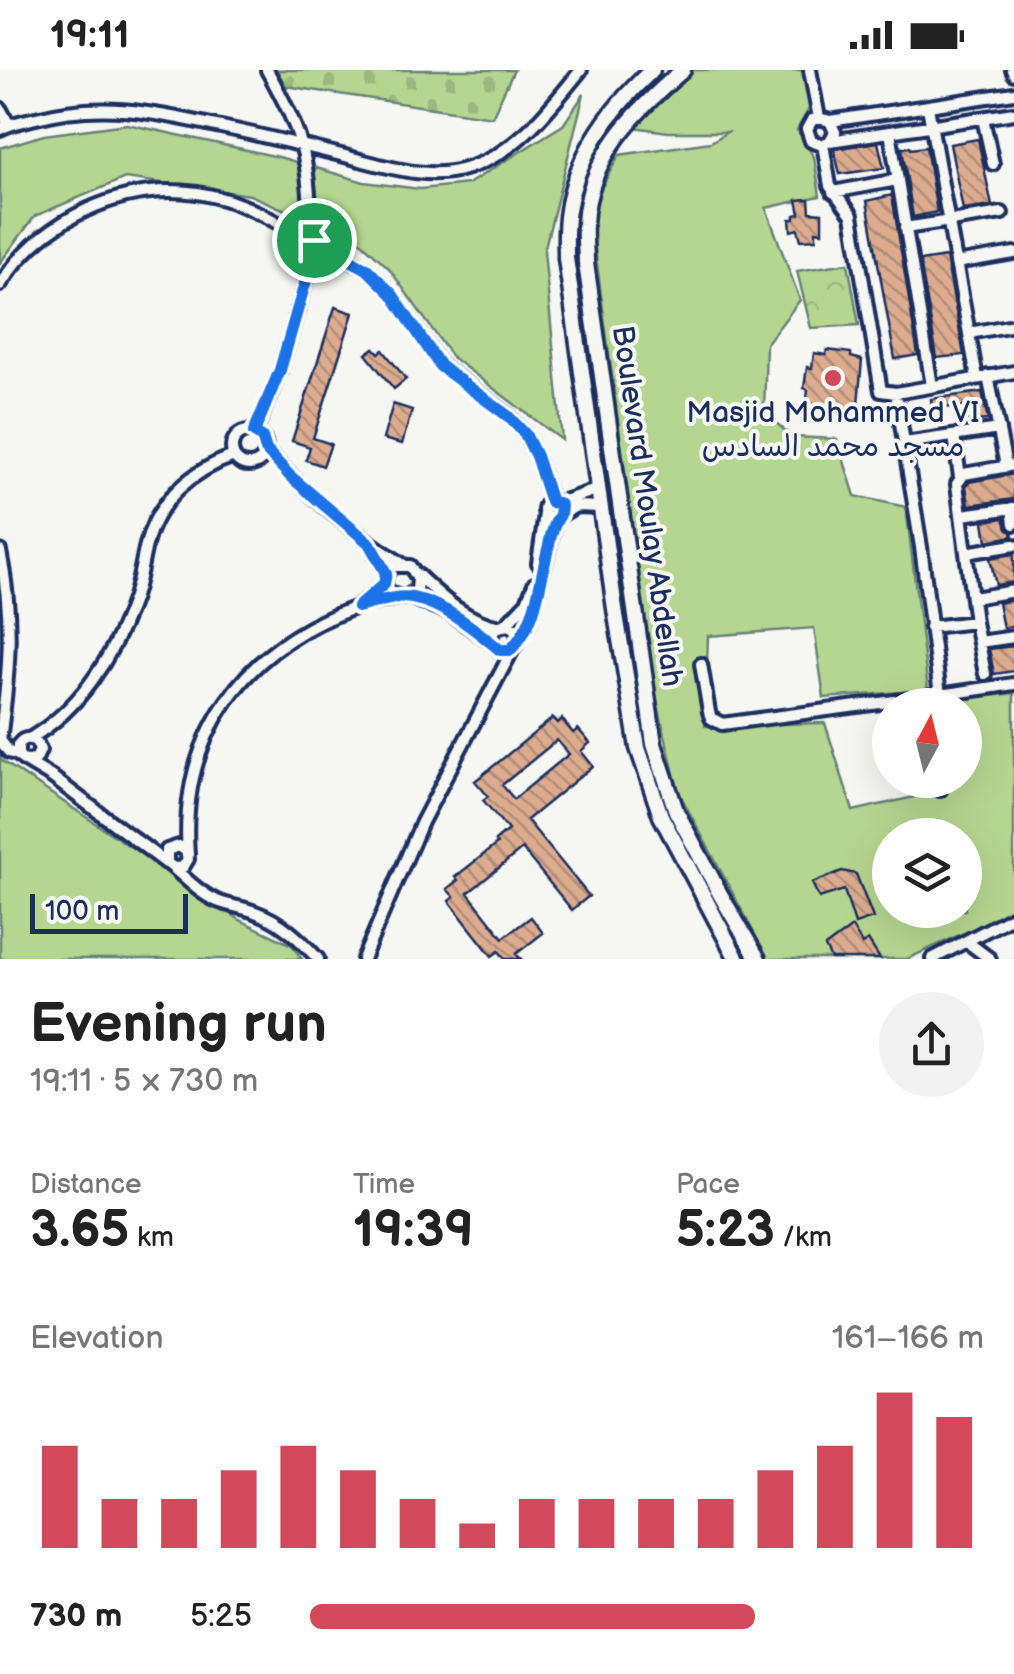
<!DOCTYPE html>
<meta charset="utf-8">
<style>
:root{--surface:#fff;--page:#f2f2f2;--text:#222;--muted:#767676;--accent:#d1495b}
body{margin:0;font-family:"Balsamiq Sans","Playpen Sans Arabic",sans-serif;background:var(--page);color:var(--text);height:100vh;display:flex;flex-direction:column;font-size:38px;white-space:nowrap}
*{box-sizing:border-box;margin:0}
p{font-size:32px;color:var(--muted)}
.icon{flex:none;width:55px;height:55px;fill:none;stroke:currentColor;stroke-width:2;stroke-linecap:round;stroke-linejoin:round}
.map{position:relative;height:889px;overflow:hidden}
.panel{display:flex;flex-direction:column;background:var(--surface);flex:1}
.panel>*{flex:none}
.needle{width:65px;rotate:7deg}
.controls{position:absolute;left:872px;top:618px;display:grid;gap:20px}
.controls a{display:grid;place-items:center;width:110px;height:110px;border-radius:50%;background:var(--surface);box-shadow:0 10px 40px #0002;font-size:50px}
.scale{position:absolute;left:30px;bottom:25px;width:158px;box-sizing:border-box;padding-left:10px;border:5px solid #1b2f5e;border-top:0;font-size:28px;line-height:35px;white-space:nowrap;color:#1b2f5e;-webkit-text-stroke:8px #f6f6f2;paint-order:stroke}
.pin{position:absolute;display:grid;place-items:center;width:85px;height:85px;color:#fff;margin:-42px;border:5px solid #fff;border-radius:50%;box-shadow:0 2px 10px #0007}
.round{display:grid;place-items:center;flex:none;width:105px;height:105px;border-radius:52px;background:var(--page)}
.overview{display:flex;align-items:center;justify-content:space-between;height:170px;padding:0 30px}
h1{font-size:55px;font-weight:700;line-height:75px}
.figures{display:grid;grid-template-columns:repeat(3,1fr);gap:15px;height:170px;padding:10px 30px}
.figures div{display:grid;align-content:center}
.figures b{font-size:50px;font-weight:700}
.figures small{font-size:28px;font-weight:400}
.figures p{font-size:28px}
.chart{height:280px;padding:20px 30px}
.chart p{display:flex;justify-content:space-between}
.chart svg{width:100%;height:180px;margin-top:10px;stroke:var(--accent);stroke-width:6}
ul{padding:0 30px;list-style:none;font-size:32px}
li{display:grid;grid-template-columns:160px 120px 1fr;align-items:center;height:75px}
li i{height:25px;border-radius:12px;background:var(--accent)}
.status{display:flex;justify-content:space-between;align-items:center;height:70px;padding:0 50px;background:var(--surface);direction:ltr}
.status svg{height:28px;fill:currentColor}
.map>svg:first-child{display:block}
.green{fill:#b5d690;stroke:#688277;stroke-width:2.5;fill-rule:evenodd}
.forest{fill:url(#forest-crowns);stroke:#688277;stroke-width:2.5}
.cemetery{fill:url(#cemetery-stones);stroke:#688277;stroke-width:2.5}
.building{fill:url(#building-back-hatch);stroke:#1b2f5e;stroke-width:2.5;fill-rule:evenodd}
.lines{fill:none;stroke-linecap:round;stroke-linejoin:round}
.minor-casing{stroke:#1b2f5e;stroke-width:18}
.secondary-casing{stroke:#1b2f5e;stroke-width:21}
.minor{stroke:#f6f6f2;stroke-width:10}
.secondary{stroke:#f6f6f2;stroke-width:14}
.route-casing{stroke:#fff;stroke-width:20}
.route{stroke:#1a73e8;stroke-width:12}
.poi-dot{fill:#d1495b;stroke:#f6f6f2;stroke-width:4}
.labels{text-anchor:middle;stroke-width:8;stroke-linejoin:round;paint-order:stroke}
.poi-label{font-size:30px;fill:#1b2f5e;stroke:#f6f6f2}
.street-label{font-size:30px;fill:#1b2f5e;stroke:#f6f6f2}
</style>
<div class="status"><b>19:11</b><svg viewBox="0 0 49 12"><path d="M0 12V9h3v3zM5 12V6h3v6zM10 12V3h3v9zM15 12V0h3v12zM26 1h20v11H26zM47 4h2v5h-2z"/></svg></div>
<div class="map">
<svg width="1014" height="889" viewBox="0 0 1014 889">
<defs>
<pattern id="forest-crowns" width="20" height="18" patternUnits="userSpaceOnUse" patternTransform="scale(2.5)"><rect width="20" height="18" fill="#b5d690"/><path d="M2 6a3 3 0 1 1 6 0M12 15a3 3 0 1 1 6 0" fill="none" stroke="#9bb87f"/></pattern>
<pattern id="cemetery-stones" width="16" height="16" patternUnits="userSpaceOnUse" patternTransform="scale(2.5)"><rect width="16" height="16" fill="#b5d690"/><path d="M2 7V4a2 2 0 0 1 4 0v3zM10 15v-3a2 2 0 0 1 4 0v3z" fill="#9bb87f"/></pattern>
<pattern id="building-back-hatch" width="6" height="6" patternUnits="userSpaceOnUse" patternTransform="scale(2.5)"><rect width="6" height="6" fill="#ddac8f"/><path d="M-1 5l2 2M0 0l6 6M5-1l2 2" fill="none" stroke="#b28c78"/></pattern>
</defs>
<rect width="100%" height="100%" fill="#f6f6f2"/>
<filter id="ink" filterUnits="userSpaceOnUse"><feTurbulence type="fractalNoise" baseFrequency=".01" numOctaves="2"/><feDisplacementMap in="SourceGraphic" scale="20" xChannelSelector="R" yChannelSelector="G"/><feConvolveMatrix kernelMatrix="1 2 1 2 8 2 1 2 1" color-interpolation-filters="sRGB"/></filter>
<g filter="url(#ink)">
<path class="green" d="M690,0H803L811,35L797,60L814,87L820,126L766,138L800,230L766,274L764,342L792,367L837,369L855,426L906,437L928,620L824,628L814,558L708,566L705,656L825,653L853,741L949,719L948,710H965V635L934,633L1014,623V837L975,858L907,889H768L678,721L653,613L592,157L595,130L619,85L711,72L727,62H668L634,57L672,16ZM890,765H965V840H890Z
M584,24L544,181L562,370L452,287L388,197L361,172L250,125L125,108L35,146L0,193V78L44,65L127,54L279,87L364,112L420,119L468,114L563,55Z
M0,676L1,690L240,850L292,875L302,889H0Z"/>
<path class="forest" d="M848,193L859,255L811,258L797,201Z"/>
<path class="cemetery" d="M277,0H514L492,47L286,16Z"/>
<path class="building" d="M978,69L992,136L963,140L950,74Z
M878,72L884,98L840,104L834,79Z
M910,77L911,79L926,77L937,142L913,147L902,78Z
M892,125L918,285L895,289L867,131Z
M809,129L810,142L822,143V162L816,161V169L801,170L798,159L791,161L790,149H795V145L800,144L797,130Z
M946,187L964,285L937,288L920,191Z
M335,237L353,243L313,368L331,374L323,396L306,390L310,377L292,371Z
M374,278L379,283L383,280L406,309L394,319L366,284Z
M827,280L851,283V287L862,290L857,345L839,344V348L821,344V340L806,337L808,320L804,318L807,297L812,298L814,283L826,285Z
M982,322L988,350L968,352L964,336L932,339L931,329Z
M393,334L412,340L402,374L383,369Z
M1014,404V429L969,435L966,416L969,412Z
M1004,448L1007,458L1012,462L1013,466L987,471L984,451Z
M1014,484V512L996,515L990,488Z
M1014,530V556L1003,558L998,533Z
M1014,576V601L994,604L989,579Z
M553,648L558,653L562,649L573,663L578,659L590,673L581,681L593,696L527,750L589,826L572,840L522,779L468,823L503,868L531,847L543,863L516,884L521,889H505L499,881L492,886L449,831L454,827L447,819L458,810L455,807L497,774L495,771L508,760L483,730L488,726L475,711ZM557,670L569,684L514,729L502,715Z
M842,801L856,804L873,848L855,854L844,820L819,828L812,813Z
M852,857L862,874L868,870L880,889H831L825,877Z"/>
<g class="lines">
<g class="minor-casing">
<path id="minor" d="M267,0C280,23 294,49 301,74C309,101 311,143 310,171
M810,0L819,48
M1012,0L1014,4
M928,37L977,308
M0,38L9,55
M983,48L993,94
M830,51L835,62L830,71L822,75L811,71L807,59L812,50L819,48L830,51L1014,23
M0,59C11,53 24,51 36,48C99,31 154,42 216,56C261,65 305,76 349,87C388,97 429,111 468,98C518,82 549,39 581,0
M890,62L932,316
M830,71L1014,43
M823,74L830,116L852,145L881,321L896,323L1014,302
M833,122L897,110
M905,158L1002,143
M302 184a14 14 0 1 1 28 0a14 14 0 1 1-28 0Z
M329,178L367,199L392,224L440,295L508,345L525,364L536,386L551,431
M956,193L1014,183
M0,215C41,150 121,112 197,123C238,129 275,149 308,172
M969,263L1014,255
M988,306L1006,396
M896,323L921,477L940,625L1014,614
M232 378a17 17 0 1 1 34 0a17 17 0 1 1-34 0Z
M255,362L280,300L310,197
M954,366L960,407
M905,373L999,359
M266,380C307,425 353,463 404,495
M544 440a9 9 0 1 1 18 0a9 9 0 1 1-18 0Z
M558,433L599,419
M1012,438L1014,454
M561,445L576,436L601,437
M962,445L1014,438
M370,474L386,503
M0,481C14,549 9,603 0,670L9,682L18,685
M966,483L1014,475
M538,493L545,444
M418,505C442,528 467,551 500,557
M409,527L448,542L493,574
M973,528L1014,521
M358,536L385,514L386,503L394,496H410L418,509L417,520L404,528L389,523L385,514
M492 568a13 13 0 1 1 26 0a13 13 0 1 1-26 0Z
M504,556L527,532L534,514
M930,557L975,552
M517,570L528,555L533,542L556,448
M979,572L1014,567
M701,594L709,642L711,648L722,654L940,625
M985,604L975,552L957,414L964,404L1014,395
M31,668C80,638 112,588 131,535C139,516 141,495 146,475C157,430 193,400 234,386
M27,691L36,689L40,680L36,671C28,667 23,668 18,675V685L22,689L52,707L166,793
M938,710L940,720
M188,785C179,666 243,578 354,538C368,533 384,531 398,528
M174,798L183,797L188,789L186,781L179,776L167,780V793C183,805 198,823 217,831C229,836 243,837 255,842C281,851 300,869 318,889
M966,871L990,889
M363,889L422,752L513,579
M932,889L1014,846"/>
</g>
<g class="secondary-casing">
<path id="secondary" d="M652,0C612,37 576,85 568,140C565,156 566,172 566,188L615,539L638,678L661,746L737,889
M683,0C635,41 588,87 585,154C584,167 586,180 586,193L654,674L676,741L720,824L758,889"/>
</g>
<use href="#minor" class="minor"/>
<use href="#secondary" class="secondary"/>
</g>
</g>
<g class="lines" filter="url(#ink)">
<g class="route-casing">
<path id="route" d="M314,170L323,171L329,178L367,199L392,224L440,296L508,346L525,364L536,386L551,432L558,433L561,436L560,445C554,453 551,464 549,475C539,511 538,554 510,580H500C476,560 445,534 412,528C396,525 374,533 358,537L384,514L386,503L369,473L290,406L266,380L262,367L254,362L280,300L310,196L304,190L302,182L308,172Z"/>
</g>
<use href="#route" class="route"/>
</g>
<circle class="poi-dot" cx="833" cy="308" r="10"/>
<g class="labels">
<g class="poi-label">
<text x="833" y="352">Masjid Mohammed VI<tspan x="833" dy="34">مسجد محمد السادس</tspan></text>
</g>
<g class="street-label">
<text transform="translate(648 436) rotate(82)" y="10">Boulevard Moulay Abdellah</text>
</g>
</g>
</svg>
<div class="controls">
<a><svg class="needle" viewBox="-14 -14 28 28"><path d="M0-13l5 13h-10z" fill="#e53935"/><path d="M0 13l5-13h-10z" fill="#767676"/></svg></a>
<a><svg class="icon" aria-label="layers" viewBox="0 0 24 24"><path d="M12 4l9 5-9 5-9-5zM3 14l9 5 9-5"/></svg></a>
</div>
<div class="scale">100 m</div>
<div class="pin" style="left:314px;top:170px;background:#1e9e55"><svg class="icon" aria-label="arrive" viewBox="0 0 24 24"><path d="M6 21V4h12l-3 4 3 4H6"/></svg></div>
</div>
<section class="panel">
<div class="overview"><div><h1>Evening run</h1><p>19:11 · 5 × 730 m</p></div><a class="round"><svg class="icon" aria-label="share" viewBox="0 0 24 24"><path d="M12 15V3M7 8l5-5 5 5M5 13v7h14v-7"/></svg></a></div>
<div class="figures">
<div><p>Distance</p><b>3.65<small> km</small></b></div>
<div><p>Time</p><b>19:39</b></div>
<div><p>Pace</p><b>5:23<small> /km</small></b></div>
</div>
<div class="chart"><p><span>Elevation</span>161–166 m</p>
<svg viewBox="0 0 160 44" preserveAspectRatio="none"><path d="M5 44V19M15 44V32M25 44V32M35 44V25M45 44V19M55 44V25M65 44V32M75 44V38M85 44V32M95 44V32M105 44V32M115 44V32M125 44V25M135 44V19M145 44V6M155 44V12"/></svg>
</div>
<ul>
<li><b>730 m</b>5:25<i style="width:66%"></i></li>
</ul>
</section>
